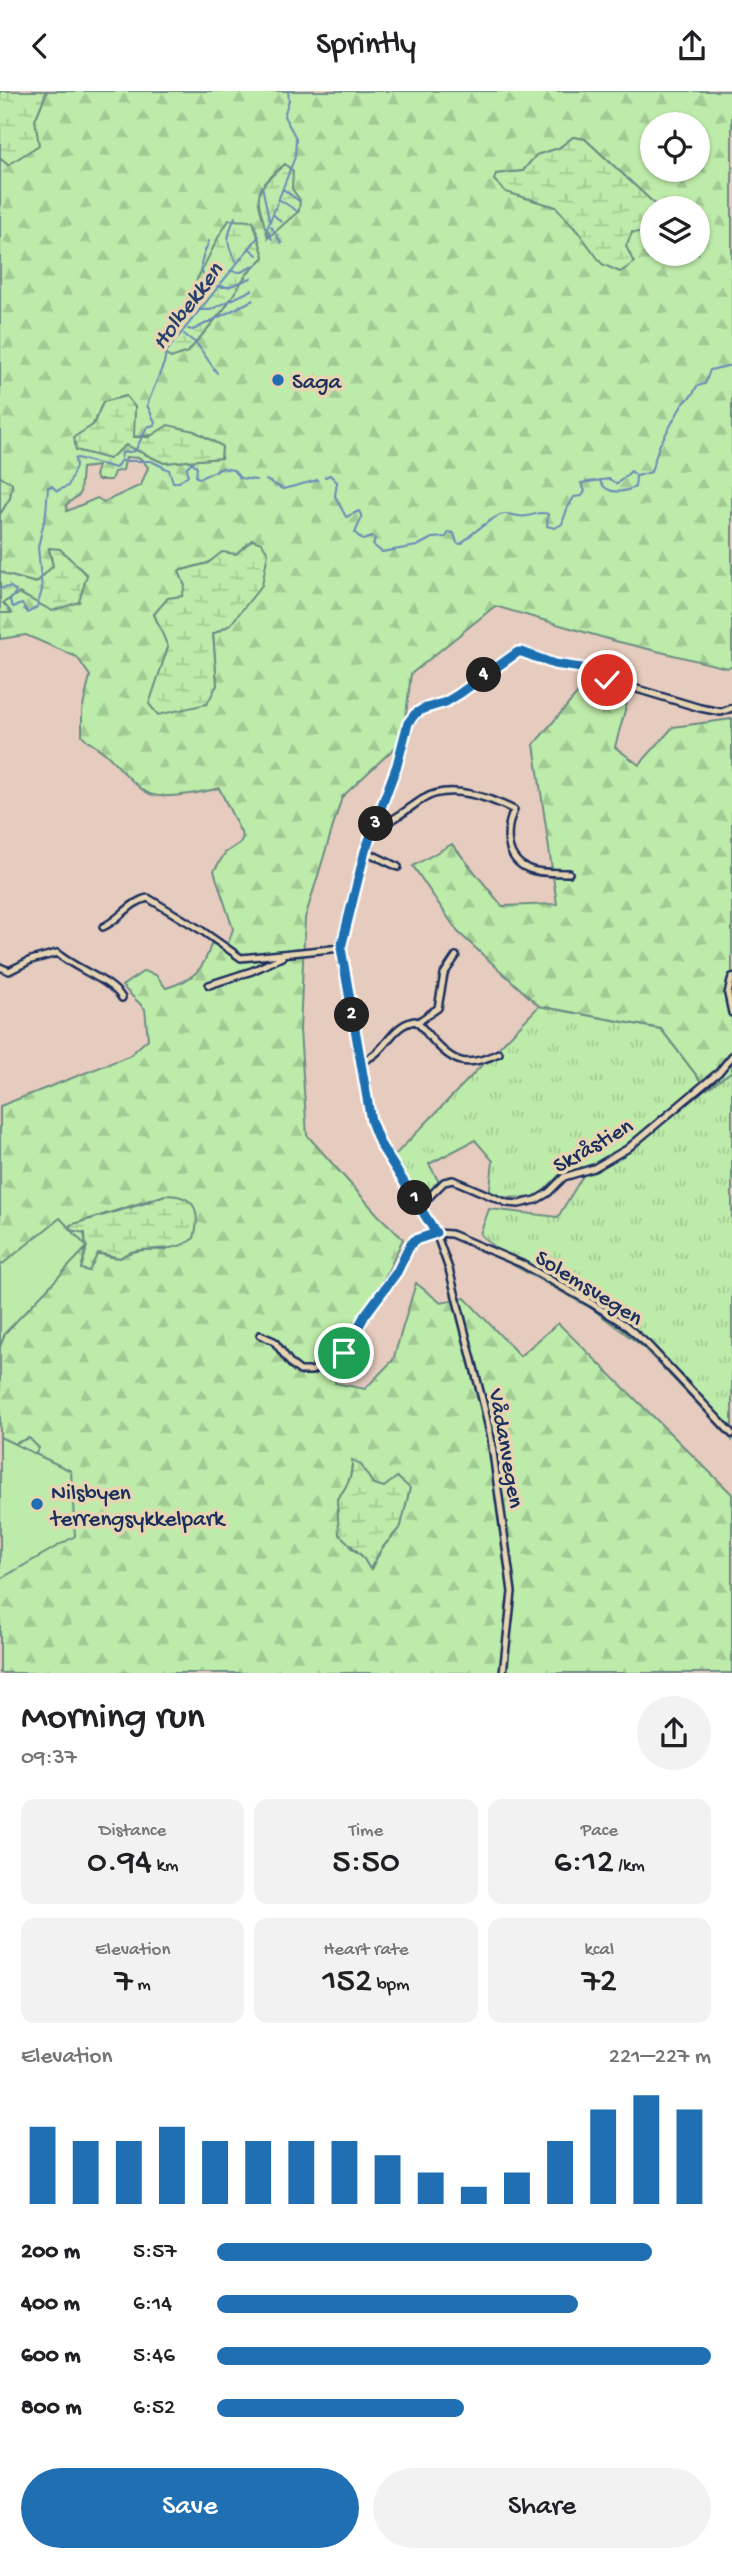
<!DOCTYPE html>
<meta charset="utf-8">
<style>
:root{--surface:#fff;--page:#f2f2f2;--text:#202124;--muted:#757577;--accent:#1f6fb2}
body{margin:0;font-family:"Gochi Hand",sans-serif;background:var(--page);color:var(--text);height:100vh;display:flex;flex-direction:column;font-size:26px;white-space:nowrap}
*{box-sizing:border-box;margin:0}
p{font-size:23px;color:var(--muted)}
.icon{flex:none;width:38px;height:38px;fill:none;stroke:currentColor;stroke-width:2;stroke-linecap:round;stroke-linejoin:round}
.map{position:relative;height:1582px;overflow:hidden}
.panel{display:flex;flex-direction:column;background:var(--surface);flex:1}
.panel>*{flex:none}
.tools{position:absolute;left:640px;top:21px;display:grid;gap:14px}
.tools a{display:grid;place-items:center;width:70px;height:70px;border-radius:50%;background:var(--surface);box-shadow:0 2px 5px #0004;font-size:35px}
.pin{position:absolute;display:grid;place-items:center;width:60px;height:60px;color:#fff;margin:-30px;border:4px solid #fff;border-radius:50%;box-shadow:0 2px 7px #0007}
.km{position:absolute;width:35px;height:35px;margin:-18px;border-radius:50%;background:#222;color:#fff;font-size:19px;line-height:35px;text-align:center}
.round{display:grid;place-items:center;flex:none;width:74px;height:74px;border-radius:37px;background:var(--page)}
.summary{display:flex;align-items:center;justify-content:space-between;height:119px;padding:0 21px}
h1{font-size:38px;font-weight:600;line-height:52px}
.stats{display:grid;grid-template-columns:repeat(3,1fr);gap:10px;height:119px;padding:7px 21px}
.stats div{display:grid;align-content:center;border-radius:14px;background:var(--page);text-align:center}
.stats b{font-size:35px;font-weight:600}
.stats small{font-size:19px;font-weight:400}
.stats p{font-size:19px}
.chart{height:196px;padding:14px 21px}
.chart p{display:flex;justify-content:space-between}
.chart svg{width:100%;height:126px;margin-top:7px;stroke:var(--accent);stroke-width:6}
.primary-button{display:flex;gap:14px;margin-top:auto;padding:14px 21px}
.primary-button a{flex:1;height:80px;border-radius:42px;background:var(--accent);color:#fff;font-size:28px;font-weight:600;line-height:80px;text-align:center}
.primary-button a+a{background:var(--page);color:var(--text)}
ul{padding:0 21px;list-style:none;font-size:23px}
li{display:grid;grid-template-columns:112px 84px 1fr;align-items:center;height:52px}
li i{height:18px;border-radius:9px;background:var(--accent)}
header{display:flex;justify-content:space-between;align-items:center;height:91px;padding:0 21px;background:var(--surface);font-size:32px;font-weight:600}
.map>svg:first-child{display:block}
.grass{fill:url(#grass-tufts);stroke:#6c8d84;stroke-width:2}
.forest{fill:url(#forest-firs);stroke:#6c8d84;stroke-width:2;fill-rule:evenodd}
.wetland{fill:url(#wetland-marsh);stroke:#6c8d84;stroke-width:2}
.pitch{fill:#bdeba9;stroke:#6c8d84;stroke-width:2}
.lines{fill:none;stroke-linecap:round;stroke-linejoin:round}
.stream{stroke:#678bb9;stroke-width:2}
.minor-casing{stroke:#1b2f5e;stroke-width:10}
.minor{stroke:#e7d5b2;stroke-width:5}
.route-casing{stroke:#fff;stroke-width:14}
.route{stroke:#1f6fb2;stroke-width:9}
.poi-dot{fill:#1f6fb2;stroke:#e7d5b2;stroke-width:2.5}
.labels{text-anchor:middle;stroke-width:7;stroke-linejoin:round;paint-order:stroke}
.poi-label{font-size:23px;fill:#1b2f5e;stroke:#e7d5b2;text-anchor:start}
.street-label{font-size:23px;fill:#1b2f5e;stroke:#e7d5b2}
.water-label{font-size:24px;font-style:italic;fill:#283e6d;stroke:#e7d5b2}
</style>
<header><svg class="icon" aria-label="back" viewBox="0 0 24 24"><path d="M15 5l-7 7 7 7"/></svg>Sprintly<svg class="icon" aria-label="share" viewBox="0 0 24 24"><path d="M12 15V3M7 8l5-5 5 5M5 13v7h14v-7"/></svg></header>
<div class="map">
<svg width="732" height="1582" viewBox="0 0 732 1582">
<defs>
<pattern id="grass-tufts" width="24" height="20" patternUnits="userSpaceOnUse" patternTransform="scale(1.75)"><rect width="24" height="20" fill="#bdeba9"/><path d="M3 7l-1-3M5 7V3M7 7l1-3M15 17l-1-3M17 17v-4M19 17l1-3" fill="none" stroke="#a2ca94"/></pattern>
<pattern id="forest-firs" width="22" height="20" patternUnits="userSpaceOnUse" patternTransform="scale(1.75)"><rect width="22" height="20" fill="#bdeba9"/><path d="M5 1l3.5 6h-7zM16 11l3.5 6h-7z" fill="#a2ca94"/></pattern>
<pattern id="wetland-marsh" width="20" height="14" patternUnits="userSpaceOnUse" patternTransform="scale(1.75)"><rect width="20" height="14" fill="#bdeba9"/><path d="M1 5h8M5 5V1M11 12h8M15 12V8" fill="none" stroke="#a2ca94"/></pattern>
</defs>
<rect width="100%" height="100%" fill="#e6ccbe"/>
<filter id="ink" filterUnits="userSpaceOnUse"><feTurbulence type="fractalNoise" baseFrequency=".0143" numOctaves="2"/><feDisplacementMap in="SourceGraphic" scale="14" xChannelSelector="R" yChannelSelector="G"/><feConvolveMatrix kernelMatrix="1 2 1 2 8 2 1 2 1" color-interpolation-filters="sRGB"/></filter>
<g filter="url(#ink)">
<path class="grass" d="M539,915L661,938L707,998L732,980V1349L642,1255L591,1217L513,1174L480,1143L489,1118L558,1126L584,1083L564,1079L537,1107L489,1106L493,1070L475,1049L429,1073L440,1093L420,1110L391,1068Z"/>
<path class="forest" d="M47,0H732V574L727,577L615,550L495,515L411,583L403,649L342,706L305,827L300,939L307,1044L379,1125L403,1148L376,1206L346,1241L335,1292L365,1298L393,1269L416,1192L441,1212L465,1207L520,1265L558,1232L732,1403V1582H0V1015L129,965L148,948L145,918L122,895L144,880L156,884L166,897C193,889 204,879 211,853H228L233,838L214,780L225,762L240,752L243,746L219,697C204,701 167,708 153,704C139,701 118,674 107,664C99,656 90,654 82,644V620L90,585L77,566L26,544L0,548V522H11L3,512L19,502L79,510L49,458L53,475L36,492L7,484L0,480V423L10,407L12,392L0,386V67L8,74L35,29ZM653,33H698V79H653ZM573,46L585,48L659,117H698V163H653V142L632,141L626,154L579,142L556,116L506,101L496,83L523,80L536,64L559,57ZM253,130L264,166L246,184L224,218L188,261ZM103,311L135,316L133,346L194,340L222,355L221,367L164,372L125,354L109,368L76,359L75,347L93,334ZM126,366L140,367L148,376L141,394L104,411L97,407L67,420L66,414L80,403L82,377L98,375L95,385L97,389H111L114,381L123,379ZM252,449L230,534L213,543L217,594L169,556L154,523L182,505L185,495L179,480L208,472L222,462L236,463ZM165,1104L166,1159C151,1159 133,1157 120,1167C93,1166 106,1153 81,1178C86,1161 88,1147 80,1131ZM352,1370L361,1374L372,1393L384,1396L401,1435L382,1457L371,1478L362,1465L351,1457L339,1422L337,1408C347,1397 353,1385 352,1370Z
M584,595L627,612L615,656L639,674L673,636L732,628V980L707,998L661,938L539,915L458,841L413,775L452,753L502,815L557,813L534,653Z"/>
<path class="wetland" d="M0,0H47L35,29L39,54L8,74L0,67Z
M573,46L585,48L659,117H653V142L632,141L626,155L634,172L620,181L602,173L579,142L556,116L506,101L494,89L496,83L523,80L536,64L559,57Z
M285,73L293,80L292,98L300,109L299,120L268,147C257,103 249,104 285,73Z
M229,129L253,130L264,166L246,184L224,218L188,261L171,267L161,261L219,145Z
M126,305L135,316L134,346H149L168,334L194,340L222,355L221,367L164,372L126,354L109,368L76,359L74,346L93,334L103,311Z
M0,386L12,392L10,407L0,423Z
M252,449L262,452L268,462L262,494L230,534L213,543L217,594L207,613L158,624L149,613L168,556L154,523L168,507L182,505L185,495L179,480L208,472L222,461L236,463Z
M49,457L60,458L87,484L79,511L52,520L19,502L3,512L12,522H0V480L7,484L36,492L53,475Z
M165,1104C196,1104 201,1120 194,1147C169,1167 140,1150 120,1167L98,1162L89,1180L81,1178L86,1160L85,1142L70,1139V1134L146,1112Z
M29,1347L39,1357L32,1368L0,1397V1358Z
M352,1369L361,1374L373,1393L384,1396L397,1386L410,1397L401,1435L382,1457L370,1478L362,1465L339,1443L337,1408C347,1397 353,1385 352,1369Z"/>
<path class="pitch" d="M60,1127L87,1156L5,1242L0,1256V1175Z
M0,1346L71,1380L75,1445L0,1488Z"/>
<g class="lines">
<path class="stream" d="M262,95L269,128
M283,98L299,110
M280,109L297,120
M274,124L281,131
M235,126C227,144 225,153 236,170
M271,135L281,152
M272,148L267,138L295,66L296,47L284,25L289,9L288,0
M209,150C201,171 195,176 211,194L228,196L251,187
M250,158L257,164
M230,180L241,181L258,173
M201,219H210L252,199
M188,238L193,239L253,209
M184,243L197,253L217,282
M121,368L122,362L135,360L147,336L154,334L155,331L147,314L164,272L166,261L259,145
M325,386L330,384L337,391L335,405L346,426L359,420L362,426L355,442L363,449L372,446L375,448L373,454L382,461L417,455L432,447L446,446L449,441L454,442L457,452L461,453C468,446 495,423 505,423C513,423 519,427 527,425C535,424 540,420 548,423L547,435L555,437L562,433L567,418L574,406L582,405L585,400L581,392L609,388L617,393L631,380L637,385L651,381L659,355L682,314L693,303L697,295L705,293L710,279L732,274
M266,389L283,398L318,389
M600,390C607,404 623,402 635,396L636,386
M0,497L11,496L16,500L10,510L13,516L22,513L28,522L37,516L42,499L38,456L46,422L48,396L52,395L57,400L68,395L76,375L75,368L77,367L116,377L120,370H151L169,379L173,391H179L188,384L187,376L192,371L197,376L196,386L200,387L222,377L233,379L240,387L256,389"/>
<g class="minor-casing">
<path id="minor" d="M375,735C394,731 407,718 423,708C449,692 488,706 514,719C505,739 504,768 529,778C541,783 556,781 569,782
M365,760L398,776
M103,836C119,829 131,810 148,807L201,839L241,867L341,857
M0,876L9,880L31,869L57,862C76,879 110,888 122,907
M732,886L728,903L732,922
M209,894L252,880L282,866
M418,931L438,917L444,883L456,865
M360,970C386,965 389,934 415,930C421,934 425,940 430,946C454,974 467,977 499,962
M419,1116L444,1091L453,1089L507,1112L519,1113L536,1109L548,1102L564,1086L594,1077L627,1058L719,981L732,965
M260,1244L274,1250L291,1273L300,1280H311L333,1271L348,1256L365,1224L396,1181L409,1154L415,1149L436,1142L451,1143L522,1173L591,1212L624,1233L647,1253L732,1343
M503,1582L512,1501L491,1347L484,1316L449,1178L436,1142L380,1053L371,1030L342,867L341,853L353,803L365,760L397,674L408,632L423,618L446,612L461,602L513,563L522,560L554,573L577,575L607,589L700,617L721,621L732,617"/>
</g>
<use href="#minor" class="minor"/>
</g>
</g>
<g class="lines" filter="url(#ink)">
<g class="route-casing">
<path id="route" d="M344,1262L365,1224L397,1181L410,1154L415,1149L436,1142L380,1053L371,1030L341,857L365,760L397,674L408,632L415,623L423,618L446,611L459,603L518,561H522L554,573L582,577L607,589"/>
</g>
<use href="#route" class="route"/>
</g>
<g class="poi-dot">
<circle cx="278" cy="289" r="7"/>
<circle cx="37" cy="1413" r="7"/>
</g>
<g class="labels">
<g class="poi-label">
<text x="292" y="297">Saga</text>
<text x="51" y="1408">Nilsbyen<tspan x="51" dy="26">terrengsykkelpark</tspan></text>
</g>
<g class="street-label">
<text transform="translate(592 1053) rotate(-30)" y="8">Skråstien</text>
<text transform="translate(590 1195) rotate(32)" y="8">Solemsvegen</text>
<text transform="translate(508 1357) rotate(80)" y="8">Vådanvegen</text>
</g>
<g class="water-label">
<text transform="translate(186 214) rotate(-53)" y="8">Holbekken</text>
</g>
</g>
</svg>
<div class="tools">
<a><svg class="icon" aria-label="locate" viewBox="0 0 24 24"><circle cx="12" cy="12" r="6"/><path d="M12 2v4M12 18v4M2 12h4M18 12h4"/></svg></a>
<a><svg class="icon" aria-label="layers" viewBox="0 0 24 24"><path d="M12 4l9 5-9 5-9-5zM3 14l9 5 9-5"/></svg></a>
</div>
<div class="pin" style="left:344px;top:1262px;background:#1e9e55"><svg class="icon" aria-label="arrive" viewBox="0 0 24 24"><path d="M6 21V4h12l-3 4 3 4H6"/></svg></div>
<div class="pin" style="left:607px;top:589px;background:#d93025"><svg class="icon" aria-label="check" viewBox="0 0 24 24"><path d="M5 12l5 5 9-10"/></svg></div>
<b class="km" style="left:415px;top:1107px">1</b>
<b class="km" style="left:352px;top:924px">2</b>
<b class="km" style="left:376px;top:733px">3</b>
<b class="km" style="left:484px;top:584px">4</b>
</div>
<section class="panel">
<div class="summary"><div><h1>Morning run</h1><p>09:37</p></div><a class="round"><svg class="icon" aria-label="share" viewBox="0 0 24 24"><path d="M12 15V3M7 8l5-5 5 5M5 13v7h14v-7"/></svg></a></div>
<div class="stats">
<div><p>Distance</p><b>0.94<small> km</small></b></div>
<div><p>Time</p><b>5:50</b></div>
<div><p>Pace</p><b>6:12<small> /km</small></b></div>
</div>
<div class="stats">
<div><p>Elevation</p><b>7<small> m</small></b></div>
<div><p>Heart rate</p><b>152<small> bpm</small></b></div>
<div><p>kcal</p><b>72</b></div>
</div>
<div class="chart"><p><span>Elevation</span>221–227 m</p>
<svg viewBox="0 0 160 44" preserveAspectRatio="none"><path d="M5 44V17M15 44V22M25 44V22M35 44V17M45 44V22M55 44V22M65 44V22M75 44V22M85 44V27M95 44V33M105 44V38M115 44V33M125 44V22M135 44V11M145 44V6M155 44V11"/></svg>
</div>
<ul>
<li><b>200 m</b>5:57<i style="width:88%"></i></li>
<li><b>400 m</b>6:14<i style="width:73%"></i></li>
<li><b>600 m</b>5:46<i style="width:100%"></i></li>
<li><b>800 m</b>6:52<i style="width:50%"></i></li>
</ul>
<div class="primary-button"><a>Save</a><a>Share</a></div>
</section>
